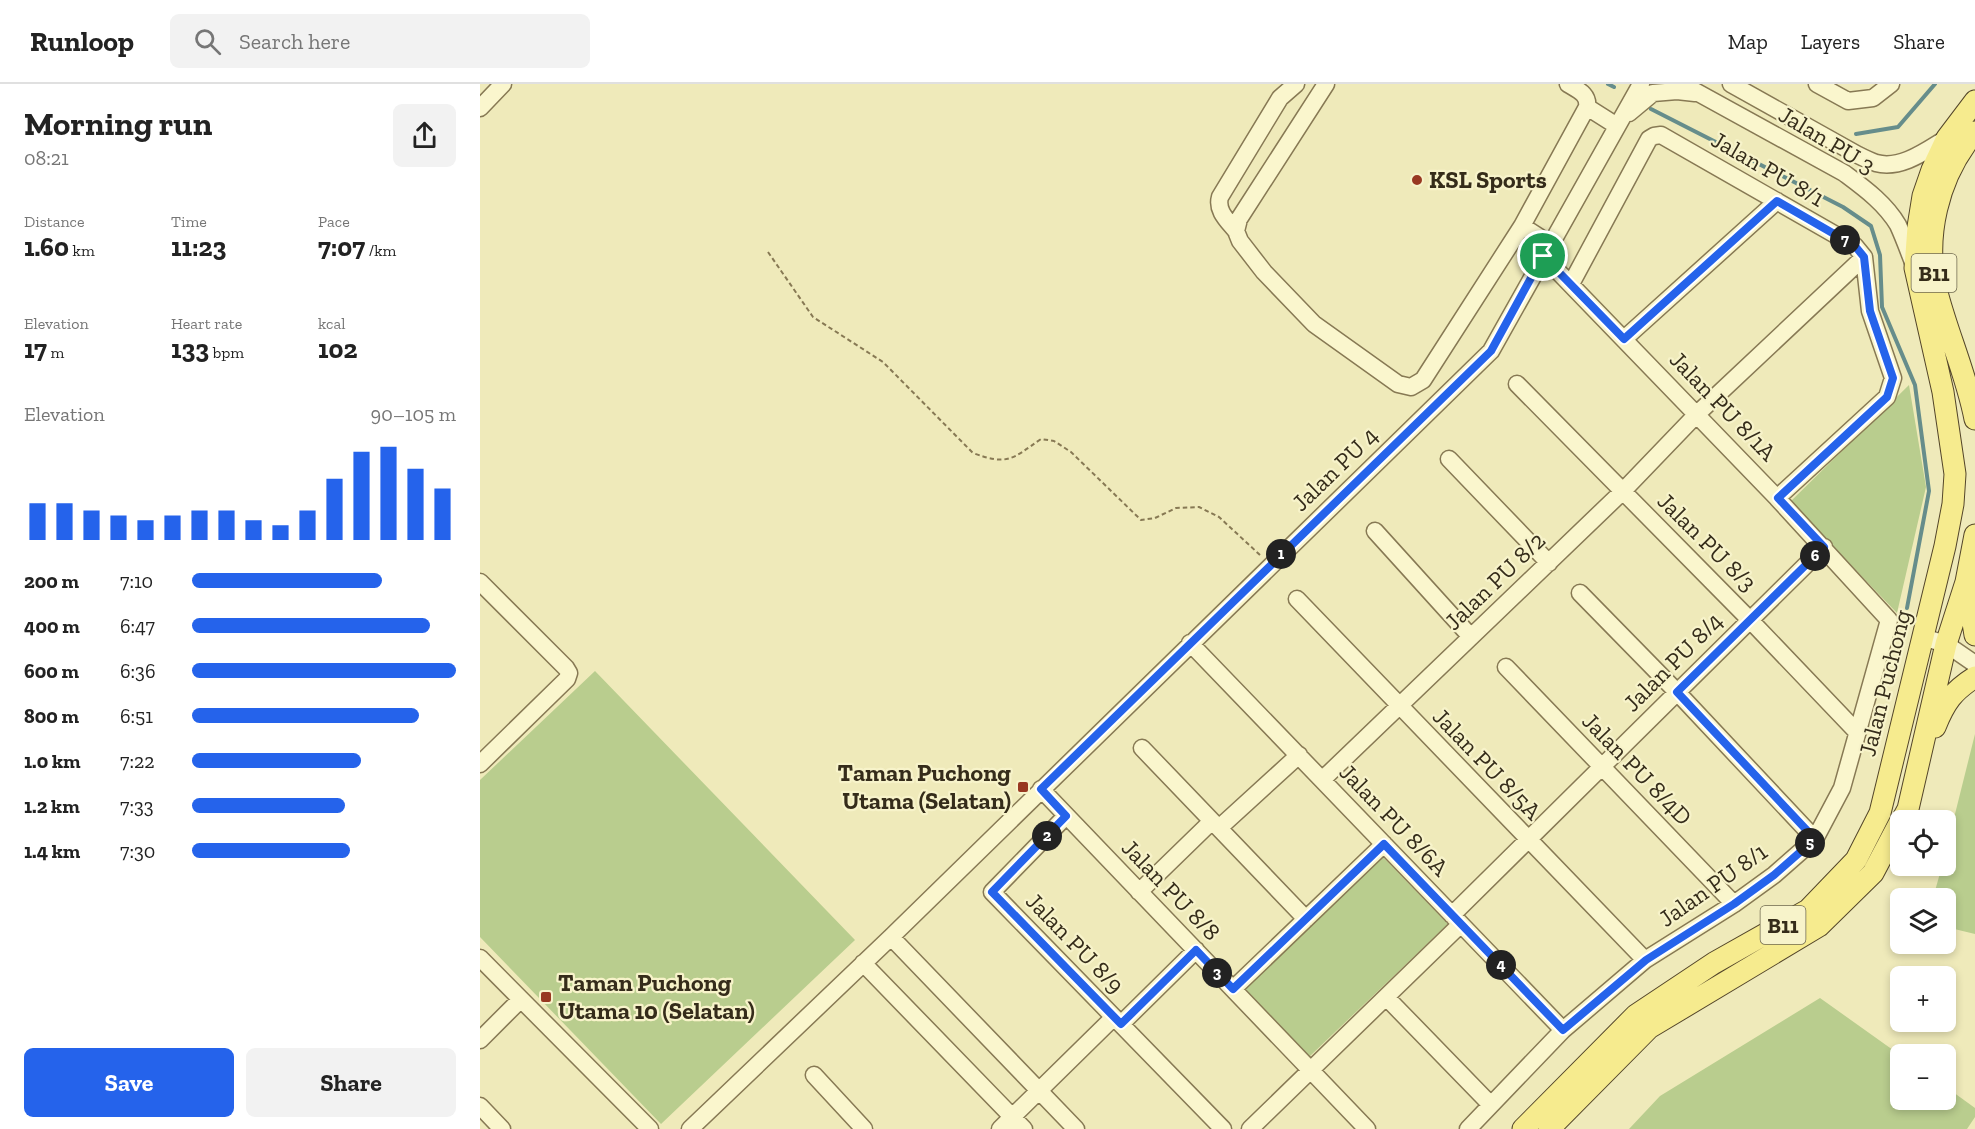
<!DOCTYPE html>
<meta charset="utf-8">
<style>
:root{--surface:#fff;--page:#f2f2f2;--text:#222;--muted:#767676;--line:#e0e0e0;--accent:#2563eb}
body{margin:0;font-family:"Zilla Slab",serif;background:var(--page);color:var(--text);height:100vh;display:flex;flex-direction:column;font-size:22px;white-space:nowrap}
*{box-sizing:border-box;margin:0}
p{font-size:20px;color:var(--muted)}
.icon{flex:none;width:33px;height:33px;fill:none;stroke:currentColor;stroke-width:2;stroke-linecap:round;stroke-linejoin:round}
.map{position:relative;flex:1;overflow:hidden}
.details{display:flex;flex-direction:column;background:var(--surface);width:480px}
.details>*{flex:none}
.fabs{position:absolute;left:1410px;top:726px;display:grid;gap:12px}
.fabs a{display:grid;place-items:center;width:66px;height:66px;border-radius:9px;background:var(--surface);box-shadow:0 3px 9px #0003;font-size:30px}
.pin{position:absolute;display:grid;place-items:center;width:51px;height:51px;color:#fff;margin:-26px;border:3px solid #fff;border-radius:50%;box-shadow:0 2px 6px #0007}
.km{position:absolute;width:30px;height:30px;margin:-15px;border-radius:50%;background:#222;color:#fff;font-size:16px;line-height:30px;text-align:center}
.round{display:grid;place-items:center;flex:none;width:63px;height:63px;border-radius:9px;background:var(--page)}
.summary{display:flex;align-items:center;justify-content:space-between;height:102px;padding:0 24px}
h1{font-size:33px;font-weight:800;line-height:45px}
.stats{display:grid;grid-template-columns:repeat(3,1fr);gap:9px;height:102px;padding:6px 24px}
.stats div{display:grid;align-content:center}
.stats b{font-size:26px;font-weight:800}
.stats small{font-size:16px;font-weight:400}
.stats p{font-size:16px}
.chart{height:168px;padding:12px 24px}
.chart p{display:flex;justify-content:space-between}
.chart svg{width:100%;height:108px;margin-top:6px;stroke:var(--accent);stroke-width:6}
.primary-button{display:flex;gap:12px;margin-top:auto;padding:12px 24px}
.primary-button a{flex:1;height:69px;border-radius:9px;background:var(--accent);color:#fff;font-size:24px;font-weight:800;line-height:69px;text-align:center}
.primary-button a+a{background:var(--page);color:var(--text)}
ul{padding:0 24px;list-style:none;font-size:20px}
li{display:grid;grid-template-columns:96px 72px 1fr;align-items:center;height:45px}
li i{height:15px;border-radius:8px;background:var(--accent)}
header{display:flex;align-items:center;gap:36px;box-sizing:border-box;height:84px;padding:0 30px;background:var(--surface);border-bottom:2px solid var(--line)}
header strong{font-size:28px}
nav{display:flex;gap:33px;margin-inline-start:auto;font-size:21px}
.search{width:420px;height:54px;background:var(--page);display:flex;align-items:center;gap:15px;box-sizing:border-box;padding:0 21px;border-radius:9px;color:var(--muted);font-size:22px}
main{display:flex;flex:1;min-height:0}
.map>svg:first-child{display:block}
.green{fill:#b9cd8e}
.lines{fill:none;stroke-linecap:round;stroke-linejoin:round}
.stream{stroke:#668d8b;stroke-width:4}
.minor-casing{stroke:#877954;stroke-width:19}
.major-casing{stroke:#534529;stroke-width:23}
.path{stroke:#877954;stroke-width:2;stroke-dasharray:4.5 3;stroke-linecap:butt}
.minor{stroke:#faf6cd;stroke-width:16}
.major{stroke:#f6eb8e;stroke-width:21}
.route-casing{stroke:#fff;stroke-width:12}
.route{stroke:#2563eb;stroke-width:8}
.poi-dot{fill:#983821;stroke:#f7f3ca;stroke-width:2}
.labels{text-anchor:middle;stroke-width:4.5;stroke-linejoin:round;paint-order:stroke}
.shield{fill:#f7f3ca;stroke:#6f684f;stroke-width:1.5}
.shield-label{font-size:22px;font-weight:bold;fill:#352c1a}
.street-label{font-size:24px;fill:#352c1a;stroke:#f7f3ca}
.poi-label{font-size:24px;font-weight:bold;fill:#352c1a;stroke:#f7f3ca;text-anchor:start}
</style>
<header>
<strong>Runloop</strong>
<div class="search"><svg class="icon" aria-label="search" viewBox="0 0 24 24"><circle cx="10" cy="10" r="6"/><path d="M15 15l6 6"/></svg>Search here</div>
<nav><a>Map</a><a>Layers</a><a>Share</a></nav>
</header>
<main>
<section class="details">
<div class="summary"><div><h1>Morning run</h1><p>08:21</p></div><a class="round"><svg class="icon" aria-label="share" viewBox="0 0 24 24"><path d="M12 15V3M7 8l5-5 5 5M5 13v7h14v-7"/></svg></a></div>
<div class="stats">
<div><p>Distance</p><b>1.60<small> km</small></b></div>
<div><p>Time</p><b>11:23</b></div>
<div><p>Pace</p><b>7:07<small> /km</small></b></div>
</div>
<div class="stats">
<div><p>Elevation</p><b>17<small> m</small></b></div>
<div><p>Heart rate</p><b>133<small> bpm</small></b></div>
<div><p>kcal</p><b>102</b></div>
</div>
<div class="chart"><p><span>Elevation</span>90–105 m</p>
<svg viewBox="0 0 160 44" preserveAspectRatio="none"><path d="M5 44V29M15 44V29M25 44V32M35 44V34M45 44V36M55 44V34M65 44V32M75 44V32M85 44V36M95 44V38M105 44V32M115 44V19M125 44V8M135 44V6M145 44V15M155 44V23"/></svg>
</div>
<ul>
<li><b>200 m</b>7:10<i style="width:72%"></i></li>
<li><b>400 m</b>6:47<i style="width:90%"></i></li>
<li><b>600 m</b>6:36<i style="width:100%"></i></li>
<li><b>800 m</b>6:51<i style="width:86%"></i></li>
<li><b>1.0 km</b>7:22<i style="width:64%"></i></li>
<li><b>1.2 km</b>7:33<i style="width:58%"></i></li>
<li><b>1.4 km</b>7:30<i style="width:60%"></i></li>
</ul>
<div class="primary-button"><a>Save</a><a>Share</a></div>
</section>
<div class="map">
<svg width="1495" height="1045" viewBox="0 0 1495 1045">
<rect width="100%" height="100%" fill="#efeaba"/>
<path class="green" d="M1429,301L1446,403L1417,529L1310,418Z
M115,587L375,856L181,1040L0,853V696Z
M1495,650V850L1466,843V814H1453L1462,782H1466V766Z
M901,771L968,840L829,973L762,903Z
M1340,914L1420,971V1016H1466V1003L1495,1024V1033L1487,1045H1149L1180,1012Z"/>
<g class="lines">
<path class="stream" d="M1128,0L1134,3
M1171,25L1363,123L1391,142L1400,171L1402,223L1435,301L1449,407L1427,524
M1376,50L1418,43L1455,0"/>
<g class="minor-casing">
<path id="minor" d="M846,0L759,135L756,147L760,157L784,188L834,240L918,300L931,303L943,296L1042,142L1070,160
M1202,0L1364,89C1384,104 1405,119 1418,141C1424,154 1429,168 1434,181
M1251,0L1378,71C1384,74 1390,77 1396,79C1421,86 1447,66 1467,54
M1337,0L1368,17L1393,14L1411,0
M1107,23L1137,42
M0,24L23,0
M1149,29L1173,9L1197,7L1215,9
M1042,142L1107,23C1109,10 1098,6 1088,0
M756,147C748,137 736,127 740,113L800,14L816,0
M1091,200L1169,55L1174,52L1181,51L1375,162L1384,173L1390,227L1413,294L1407,313L1297,414
M1144,255L1297,117
M1037,300L1270,536L1376,647
M969,375L1069,479
M895,447L991,553
M0,498L86,584L89,589L87,595L0,680
M1100,509L1197,608L1335,755
M817,515L1165,876
M1442,553L1466,560L1495,580
M710,559L1083,946
M1026,583L1254,820
M662,664L826,835
M842,696L1143,407L1217,330L1384,173
M561,705L887,1045
M586,732L512,808L743,1045
M739,744L819,671
M659,808L732,737
M972,831L1344,463
M411,853L596,1045
M0,874L170,1045
M383,879L544,1045
M753,905L904,760
M906,913L1011,1021
M641,940L716,866
M0,956L40,916
M334,991L384,1045
M0,1022L22,1045
M210,1045L411,853L1011,267L1161,0
M520,1045L634,933
M770,1045L981,840
M988,1045L1083,946L1165,876L1254,820L1294,791L1335,755L1362,704L1409,536L1297,414L1063,172"/>
</g>
<g class="major-casing">
<path id="major" d="M1495,48C1458,92 1442,155 1458,212C1469,253 1487,293 1495,335
M1492,501L1490,520L1495,551
M1455,643C1465,618 1473,607 1495,593
M1422,736L1428,725L1466,560L1486,498L1495,451
M1043,1045L1156,931L1234,879L1328,826L1376,776L1400,729L1465,462L1473,420L1475,390L1463,308L1435,184L1438,143L1443,112L1452,86L1467,54L1495,17
M1069,1045L1169,944L1339,842L1393,789L1420,738"/>
</g>
<path class="path" d="M288,168L333,233L403,278L493,369C528,382 532,375 561,355L574,357L591,368L661,436L675,434L696,424L719,423L739,433L780,471"/>
<use href="#minor" class="minor"/>
<use href="#major" class="major"/>
</g>
<g class="lines">
<g class="route-casing">
<path id="route" d="M1297,117L1375,162L1384,173L1390,227L1413,294L1407,313L1298,414L1344,463L1197,608L1335,755L1294,791L1254,820L1166,876L1083,946L904,760L753,905L716,866L641,940L512,808L586,732L561,705L1011,267L1063,172L1144,255Z"/>
</g>
<use href="#route" class="route"/>
</g>
<g class="poi-dot">
<circle cx="937" cy="96" r="6"/>
<rect x="537" y="697" width="12" height="12" rx="3"/>
<rect x="60" y="907" width="12" height="12" rx="3"/>
</g>
<g class="labels">
<g class="shield">
<rect x="1431.5" y="170" width="45" height="38" rx="4.5"/>
<rect x="1280.5" y="822" width="45" height="38" rx="4.5"/>
</g>
<g class="shield-label">
<text x="1454" y="197">B11</text>
<text x="1303" y="849">B11</text>
</g>
<g class="street-label">
<text transform="translate(1347 56) rotate(31)" y="8">Jalan PU 3</text>
<text transform="translate(1288 85) rotate(30)" y="8">Jalan PU 8/1</text>
<text transform="translate(1243 322) rotate(46)" y="8">Jalan PU 8/1A</text>
<text transform="translate(855 385) rotate(-44)" y="8">Jalan PU 4</text>
<text transform="translate(1227 458) rotate(45)" y="8">Jalan PU 8/3</text>
<text transform="translate(1015 497) rotate(-44)" y="8">Jalan PU 8/2</text>
<text transform="translate(1193 578) rotate(-45)" y="8">Jalan PU 8/4</text>
<text transform="translate(1405 599) rotate(-76)" y="8">Jalan Puchong</text>
<text transform="translate(1007 680) rotate(46)" y="8">Jalan PU 8/5A</text>
<text transform="translate(1157 685) rotate(46)" y="8">Jalan PU 8/4D</text>
<text transform="translate(914 736) rotate(46)" y="8">Jalan PU 8/6A</text>
<text transform="translate(1233 801) rotate(-35)" y="8">Jalan PU 8/1</text>
<text transform="translate(691 806) rotate(46)" y="8">Jalan PU 8/8</text>
<text transform="translate(595 859) rotate(46)" y="8">Jalan PU 8/9</text>
</g>
<g class="poi-label">
<text x="949" y="104">KSL Sports</text>
<text x="531" y="697" text-anchor="end">Taman Puchong<tspan x="531" dy="28">Utama (Selatan)</tspan></text>
<text x="78" y="907">Taman Puchong<tspan x="78" dy="28">Utama 10 (Selatan)</tspan></text>
</g>
</g>
</svg>
<div class="fabs">
<a><svg class="icon" aria-label="locate" viewBox="0 0 24 24"><circle cx="12" cy="12" r="6"/><path d="M12 2v4M12 18v4M2 12h4M18 12h4"/></svg></a>
<a><svg class="icon" aria-label="layers" viewBox="0 0 24 24"><path d="M12 4l9 5-9 5-9-5zM3 14l9 5 9-5"/></svg></a>
<a>+</a>
<a>−</a>
</div>
<div class="pin" style="left:1063px;top:172px;background:#1e9e55"><svg class="icon" aria-label="arrive" viewBox="0 0 24 24"><path d="M6 21V4h12l-3 4 3 4H6"/></svg></div>
<b class="km" style="left:801px;top:470px">1</b>
<b class="km" style="left:567px;top:752px">2</b>
<b class="km" style="left:737px;top:889px">3</b>
<b class="km" style="left:1021px;top:881px">4</b>
<b class="km" style="left:1330px;top:759px">5</b>
<b class="km" style="left:1335px;top:472px">6</b>
<b class="km" style="left:1365px;top:156px">7</b>
</div>
</main>
